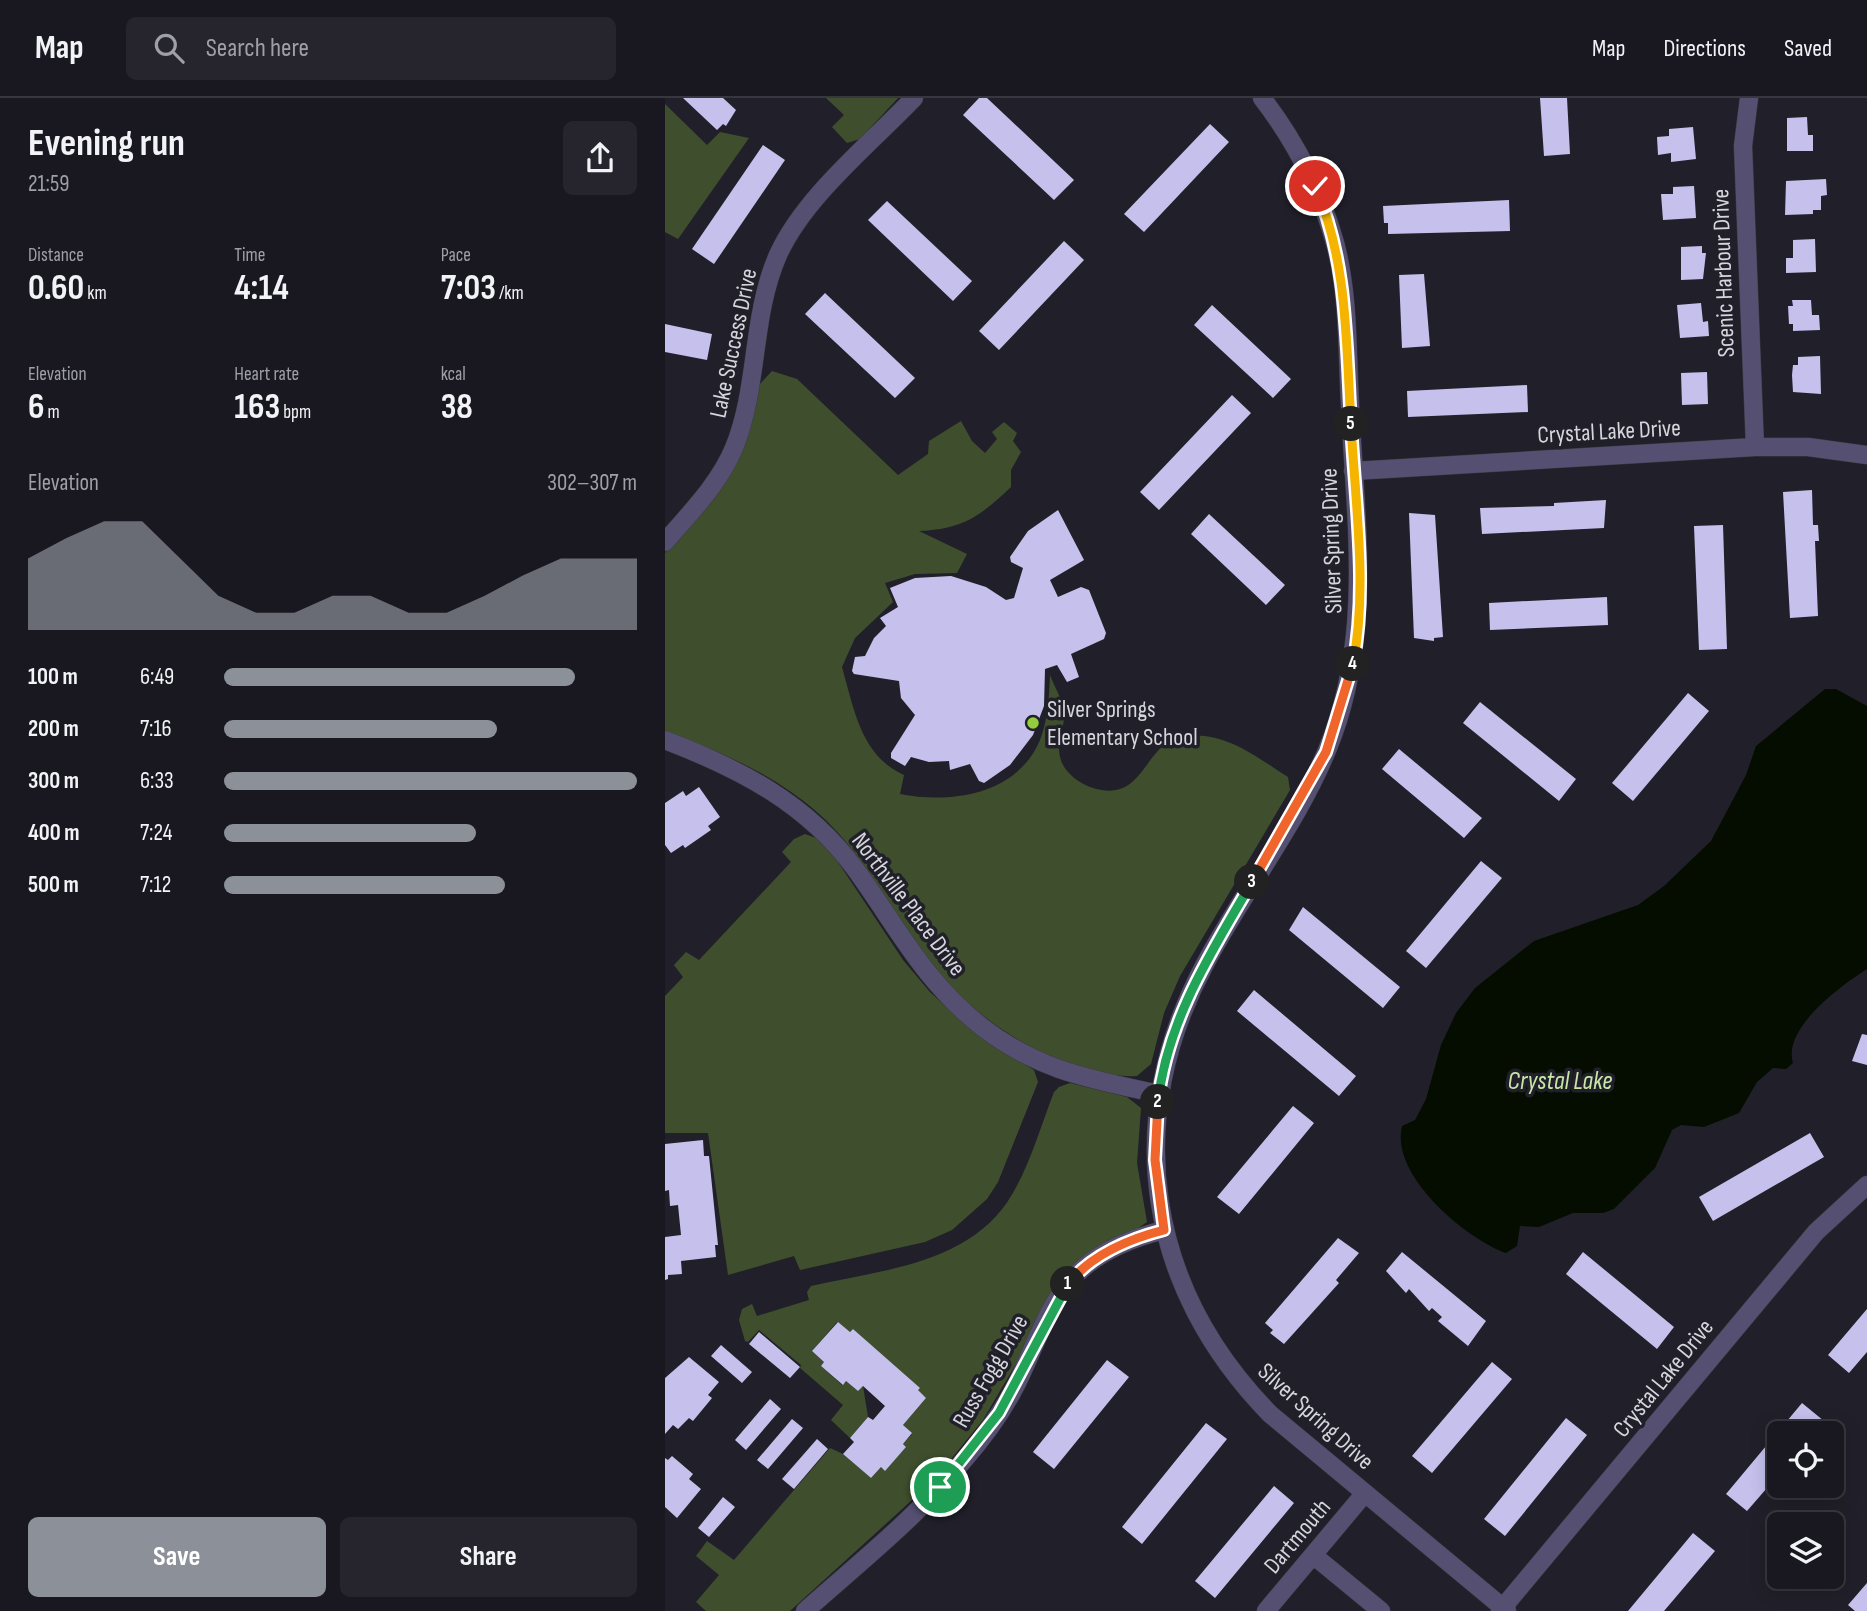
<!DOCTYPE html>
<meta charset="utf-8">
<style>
:root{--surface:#191820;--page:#26252d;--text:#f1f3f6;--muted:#9fa0a5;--line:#37373e;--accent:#8c9099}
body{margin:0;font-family:"Sofia Sans Condensed",sans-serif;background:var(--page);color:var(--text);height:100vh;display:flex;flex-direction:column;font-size:26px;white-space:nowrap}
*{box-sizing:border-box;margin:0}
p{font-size:23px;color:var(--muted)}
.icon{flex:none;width:38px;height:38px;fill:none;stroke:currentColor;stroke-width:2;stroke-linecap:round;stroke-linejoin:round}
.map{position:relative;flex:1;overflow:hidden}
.panel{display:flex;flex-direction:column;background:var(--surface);width:665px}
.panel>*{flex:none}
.fabs{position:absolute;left:1102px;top:1323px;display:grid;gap:14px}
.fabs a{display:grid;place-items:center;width:77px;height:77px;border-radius:10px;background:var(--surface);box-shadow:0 4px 18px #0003,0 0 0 2px var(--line);font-size:35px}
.pin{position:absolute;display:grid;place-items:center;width:60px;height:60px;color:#fff;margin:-30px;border:4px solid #fff;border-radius:50%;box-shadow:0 2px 7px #0007}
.km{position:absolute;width:35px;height:35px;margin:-18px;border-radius:50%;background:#222;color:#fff;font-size:19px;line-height:35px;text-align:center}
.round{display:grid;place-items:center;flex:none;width:74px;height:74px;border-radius:10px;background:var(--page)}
.headline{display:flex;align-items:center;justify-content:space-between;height:119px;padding:0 28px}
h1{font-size:38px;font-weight:700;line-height:52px}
.stats{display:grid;grid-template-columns:repeat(3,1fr);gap:10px;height:119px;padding:7px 28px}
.stats div{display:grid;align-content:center}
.stats b{font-size:35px;font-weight:700}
.stats small{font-size:19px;font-weight:400}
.stats p{font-size:19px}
.chart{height:196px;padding:14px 28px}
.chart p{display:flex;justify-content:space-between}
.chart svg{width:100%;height:126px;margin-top:7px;fill:var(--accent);opacity:.7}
.primary-button{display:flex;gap:14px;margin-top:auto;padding:14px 28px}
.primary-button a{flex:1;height:80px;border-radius:10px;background:var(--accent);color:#fff;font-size:28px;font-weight:700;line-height:80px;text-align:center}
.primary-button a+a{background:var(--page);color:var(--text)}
ul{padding:0 28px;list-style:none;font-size:23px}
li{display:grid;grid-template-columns:112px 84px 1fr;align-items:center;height:52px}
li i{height:18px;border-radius:9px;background:var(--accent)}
header{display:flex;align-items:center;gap:42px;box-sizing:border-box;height:98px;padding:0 35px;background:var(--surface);border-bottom:2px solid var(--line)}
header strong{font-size:33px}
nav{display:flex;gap:38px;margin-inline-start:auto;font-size:24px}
.search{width:490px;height:63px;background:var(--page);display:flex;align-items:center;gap:18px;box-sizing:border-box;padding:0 24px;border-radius:10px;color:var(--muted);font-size:26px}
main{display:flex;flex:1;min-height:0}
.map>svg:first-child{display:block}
.green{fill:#3f4f2d}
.water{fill:#040d00}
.building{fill:#c6c1ec}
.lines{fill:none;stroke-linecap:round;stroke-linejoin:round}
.minor-casing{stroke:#3e3d46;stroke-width:19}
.minor{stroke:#555072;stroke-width:18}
.split-1-casing{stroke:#fff;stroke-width:14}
.split-2-casing{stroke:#fff;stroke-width:14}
.split-3-casing{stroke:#fff;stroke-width:14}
.split-4-casing{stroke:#fff;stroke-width:14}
.split-5-casing{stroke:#fff;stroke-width:14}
.split-6-casing{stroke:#fff;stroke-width:14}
.split-1{stroke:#22a559;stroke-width:9}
.split-2{stroke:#f0652b;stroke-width:9}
.split-3{stroke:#22a559;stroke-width:9}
.split-4{stroke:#f0652b;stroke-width:9}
.split-5{stroke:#f5b400;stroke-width:9}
.split-6{stroke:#f5b400;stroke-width:9}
.poi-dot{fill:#92cd3e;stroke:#21202a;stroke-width:2.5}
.labels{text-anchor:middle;stroke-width:7;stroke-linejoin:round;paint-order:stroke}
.street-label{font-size:24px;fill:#d5d5dc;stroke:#21202a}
.poi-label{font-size:24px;fill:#d5d5dc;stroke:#21202a;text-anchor:start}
.water-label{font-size:26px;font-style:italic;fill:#c8e7a7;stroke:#21202a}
</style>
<header>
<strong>Map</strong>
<div class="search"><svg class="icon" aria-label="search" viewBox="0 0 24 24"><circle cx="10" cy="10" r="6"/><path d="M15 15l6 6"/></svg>Search here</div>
<nav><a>Map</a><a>Directions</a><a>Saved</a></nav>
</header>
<main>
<section class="panel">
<div class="headline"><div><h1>Evening run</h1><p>21:59</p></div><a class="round"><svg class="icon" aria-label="share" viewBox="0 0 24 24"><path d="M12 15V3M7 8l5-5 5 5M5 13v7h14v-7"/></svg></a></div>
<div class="stats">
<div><p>Distance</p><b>0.60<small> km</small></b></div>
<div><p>Time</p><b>4:14</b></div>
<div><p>Pace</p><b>7:03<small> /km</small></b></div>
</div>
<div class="stats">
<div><p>Elevation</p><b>6<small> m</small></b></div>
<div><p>Heart rate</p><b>163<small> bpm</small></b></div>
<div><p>kcal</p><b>38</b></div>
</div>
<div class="chart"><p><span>Elevation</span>302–307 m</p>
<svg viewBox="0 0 160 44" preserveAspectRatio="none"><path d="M0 44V19L10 12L20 6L30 6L40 19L50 32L60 38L70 38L80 32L90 32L100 38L110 38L120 32L130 25L140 19L150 19L160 19V44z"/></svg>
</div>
<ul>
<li><b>100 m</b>6:49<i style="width:85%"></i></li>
<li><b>200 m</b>7:16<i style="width:66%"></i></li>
<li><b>300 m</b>6:33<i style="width:100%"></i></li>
<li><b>400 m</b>7:24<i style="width:61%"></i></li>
<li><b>500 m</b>7:12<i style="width:68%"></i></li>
</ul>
<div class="primary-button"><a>Save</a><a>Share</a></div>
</section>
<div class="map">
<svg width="1202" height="1513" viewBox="0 0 1202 1513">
<rect width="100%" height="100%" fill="#21202a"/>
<path class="green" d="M161,0H233L195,41L182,45L167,29L179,17Z
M0,6L42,47L55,34L84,40L13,141L0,134Z
M107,273L132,281L233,377L263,356L264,343L296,323L307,343L320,355L332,341L327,334L339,324L352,335L348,343L356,354L346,372V389C314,419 298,431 254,433L302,456L292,475L250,476L220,485L228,504L190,540L177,569C189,611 196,658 239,677L235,696C286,706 352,697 375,642C383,622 384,599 385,577C389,588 397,601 399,612C402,628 388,643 397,665C402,676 414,685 425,689C481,709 477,643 520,638C561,634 590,658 623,679L625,692L515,878L499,915L486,966L472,978C446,980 414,969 390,960C334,937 286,896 251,847C220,802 195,752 153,715C108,675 55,654 0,633V455L69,369L81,342L94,287Z
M140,736L151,740L171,761L238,862L265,894L309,934L369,972L373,984L333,1084L322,1101L287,1132L260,1144L135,1172L129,1158L63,1177L43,1035H0V898L18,879L9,867L21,854L34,862L126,764L117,754L129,741Z
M405,985L462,999L476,1010L472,1065L482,1124L469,1133L434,1150L356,1257L318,1322L269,1382L125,1513H41L31,1504L54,1477L31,1458L42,1443L69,1462L165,1350L178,1356L206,1380L216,1369L220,1372L241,1349L238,1346L247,1336L238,1327L261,1300L188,1231L185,1234L172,1224L147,1253L159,1264L156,1268L177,1287L181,1283L193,1293L198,1288L203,1319L185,1340L166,1322L178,1307L135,1270L136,1267L94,1232L83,1244L80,1243L74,1222L77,1211L87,1206L92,1218L144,1202L142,1194L146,1188C215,1172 300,1167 343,1103C364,1071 375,1030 389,994L394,989Z"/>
<path class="water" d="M1160,591H1171L1202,608V871C1177,887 1117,930 1128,965L1121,971L1108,970L1092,984L1074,1015L1039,1029L1016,1027L1007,1032L990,1070L949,1111L938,1115H908L874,1129L855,1128L852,1148L841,1155C800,1140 725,1077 737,1028L750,1022L761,1001L776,947L791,915L810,890L869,843L973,807L999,788L1046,743L1081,677L1091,648Z"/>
<path class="building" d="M18,0H58L71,12L61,28L58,26L52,32Z
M314,0H322L409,82L389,102L298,17Z
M875,0H902L905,56L879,58Z
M1142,19L1143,37H1148V53H1122V20Z
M545,26L564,44L479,134L459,116Z
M1028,29L1031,61L1006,64V55L993,57L992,39L1004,38V31Z
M98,47L120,62L49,166L27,151Z
M1161,81L1162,97L1156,98V112H1148V116L1120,117L1121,83Z
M1029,88L1031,120L998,122L996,96H1008V89Z
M844,102L845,133L723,136V125H719L718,108Z
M222,103L307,183L288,203L203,122Z
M1150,141L1151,174L1121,175V160H1128V142Z
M399,143L419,162L334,252L314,233Z
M1037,148V155H1041L1038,181L1016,182V149Z
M759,176L765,248L737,250L734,177Z
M160,195L250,280L230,300L140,216Z
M1127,202H1146L1147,217H1154L1155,232L1128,233V226H1124L1123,208H1128Z
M1036,205L1038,224L1043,223L1044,238L1015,240L1012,207Z
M547,207L626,281L608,300L529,227Z
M0,226L47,236L42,262L0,254Z
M1155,258L1156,296L1128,294L1127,277L1128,267H1133V259Z
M1042,274L1043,306L1017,307L1016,275Z
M862,287L863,314L743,319L742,293Z
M567,297L586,315L494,412L475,394Z
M1147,392L1148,427H1153L1154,443H1150L1153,518L1125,520L1118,394Z
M941,402L939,430L817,436L815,410L889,408V405Z
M393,412L419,462L385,482L393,499L416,489L424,492L441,535L439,541L406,556L414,579L402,584L392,567L380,571L379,608L368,637L345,667L319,685L314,683L305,666L285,672L284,663L264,664L246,659L240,668L226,660V655L250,617L236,600L234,583L189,576L187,573L190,559L200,558L209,540L221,528L215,520L233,509L225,490L250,480L286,478L321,489L341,502L349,500L358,470L346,464L345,459L363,433Z
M744,415L770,417L778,539L769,540V543L749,540Z
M544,416L620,487L601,507L526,436Z
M1058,427L1062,551L1034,552L1029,428Z
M942,499L943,527L825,532L824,505Z
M1023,595L1044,613L968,703L947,685Z
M815,604L911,681L894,703L798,625Z
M734,651L817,720L799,740L717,671Z
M34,689L55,719L43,728L46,732L20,750L18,747L6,755L0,747V705L18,693L21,698Z
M816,763L837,780L761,870L741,853Z
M638,809L735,889L718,910L624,832Z
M589,892L691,978L674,998L572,913Z
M1197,936L1202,937V967L1187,963Z
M628,1008L649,1025L574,1116L552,1099Z
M1145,1035L1159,1059L1048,1123L1034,1099Z
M38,1042L39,1058H44L53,1147H50L51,1159L16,1163L17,1176L3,1177V1181L0,1182V1139L16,1137L13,1107L5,1108L4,1092L0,1093V1046Z
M673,1140L694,1155L671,1182L674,1185L619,1246L605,1235L608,1232L600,1225Z
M737,1154L821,1223L803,1248L773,1223L777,1219L767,1210L764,1213L744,1191L741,1195L721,1173Z
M918,1154L1009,1229L992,1251L901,1176Z
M1202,1211V1254L1184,1275L1163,1257Z
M173,1224L185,1234L188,1231L255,1290L253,1292L261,1300L238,1327L247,1335L238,1346L241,1349L220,1373L216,1369L206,1380L178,1356L189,1344L185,1340L203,1319L208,1322L220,1308L198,1288L193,1293L181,1283L178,1287L156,1268L159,1264L147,1253Z
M94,1234L135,1269L125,1280L84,1246Z
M56,1247L87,1274L77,1285L46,1258Z
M24,1259L54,1284L43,1297L47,1300L28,1323L24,1320L13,1331L8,1327L0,1336V1280Z
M442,1262L464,1279L389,1371L368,1354Z
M827,1264L847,1281L767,1375L747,1358Z
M105,1301L116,1311L81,1352L70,1342Z
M1137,1305L1159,1323L1148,1335H1115V1375L1082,1413L1061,1396Z
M901,1320L922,1337L840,1438L819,1421Z
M127,1321L138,1330L103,1371L92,1362Z
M541,1325L562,1341L477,1446L457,1429Z
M152,1341L163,1351L129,1391L117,1381Z
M7,1358L28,1376L24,1381L36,1391L12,1420L0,1409V1360L3,1362Z
M609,1388L629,1405L550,1500L530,1483Z
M58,1399L70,1409L44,1439L33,1430Z
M1028,1435L1050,1453L999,1513H963Z
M1202,1485V1513H1190L1183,1507Z"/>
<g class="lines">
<g class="minor-casing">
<path id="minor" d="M597,0C631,44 655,91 670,145C684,197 682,253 685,307C690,418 707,530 668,637C638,719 580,790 540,866C456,1023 481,1189 605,1316L842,1513
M1084,0L1078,48L1090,349
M688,373L1090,349H1143L1202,357
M0,444C26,414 54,386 69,350C94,289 86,218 113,157C139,99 205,46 249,0
M0,642C75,671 142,705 191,772C233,830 258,882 317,929C374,973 426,981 494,996
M648,1457L716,1513
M140,1513C194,1465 252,1419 298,1363C319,1339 338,1313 352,1285C371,1247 385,1198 418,1170C440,1151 471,1139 499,1132
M601,1513L700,1395
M835,1513L1151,1134L1202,1087"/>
</g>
<use href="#minor" class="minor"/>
</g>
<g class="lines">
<g class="split-1-casing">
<path id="split-1" d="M275,1389L334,1315L403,1186"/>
</g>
<g class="split-2-casing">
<path id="split-2" d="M403,1186C426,1157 464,1141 499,1132L490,1062L493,1004"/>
</g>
<g class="split-3-casing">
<path id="split-3" d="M493,1004C502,922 547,853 587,784"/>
</g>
<g class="split-4-casing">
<path id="split-4" d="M587,784L661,654L688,566"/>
</g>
<g class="split-5-casing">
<path id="split-5" d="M686,326C690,404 703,489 688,566"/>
</g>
<g class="split-6-casing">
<path id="split-6" d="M650,88C683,163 681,245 686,326"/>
</g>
<use href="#split-1" class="split-1"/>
<use href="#split-2" class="split-2"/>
<use href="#split-3" class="split-3"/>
<use href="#split-4" class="split-4"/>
<use href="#split-5" class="split-5"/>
<use href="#split-6" class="split-6"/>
</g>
<circle class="poi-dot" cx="368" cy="625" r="7"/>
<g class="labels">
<g class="street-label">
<text transform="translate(1058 175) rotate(-92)" y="8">Scenic Harbour Drive</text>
<text transform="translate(68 245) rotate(-78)" y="8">Lake Success Drive</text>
<text transform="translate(944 333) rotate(-3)" y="8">Crystal Lake Drive</text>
<text transform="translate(666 443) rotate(-92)" y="8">Silver Spring Drive</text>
<text transform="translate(244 806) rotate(53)" y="8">Northville Place Drive</text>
<text transform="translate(325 1273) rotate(-60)" y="8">Russ Fogg Drive</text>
<text transform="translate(998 1280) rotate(-51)" y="8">Crystal Lake Drive</text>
<text transform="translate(651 1318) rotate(42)" y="8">Silver Spring Drive</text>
<text transform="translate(632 1438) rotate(-50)" y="8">Dartmouth</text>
</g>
<g class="poi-label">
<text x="382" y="619">Silver Springs<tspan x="382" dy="28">Elementary School</tspan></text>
</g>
<g class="water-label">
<text x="895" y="991">Crystal Lake</text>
</g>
</g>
</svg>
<div class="fabs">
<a><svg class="icon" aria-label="locate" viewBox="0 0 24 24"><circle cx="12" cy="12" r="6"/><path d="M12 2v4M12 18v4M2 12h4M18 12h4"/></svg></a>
<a><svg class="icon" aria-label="layers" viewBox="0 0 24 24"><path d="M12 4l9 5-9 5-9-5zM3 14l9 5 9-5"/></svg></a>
</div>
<div class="pin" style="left:275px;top:1389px;background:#1e9e55"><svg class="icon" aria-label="arrive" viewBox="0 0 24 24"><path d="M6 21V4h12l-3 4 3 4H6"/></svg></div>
<div class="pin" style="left:650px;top:88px;background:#d93025"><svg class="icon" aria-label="check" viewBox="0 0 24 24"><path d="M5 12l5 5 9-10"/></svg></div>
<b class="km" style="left:403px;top:1186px">1</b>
<b class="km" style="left:493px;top:1004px">2</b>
<b class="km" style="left:587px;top:784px">3</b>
<b class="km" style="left:688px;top:566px">4</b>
<b class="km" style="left:686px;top:326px">5</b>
</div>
</main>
